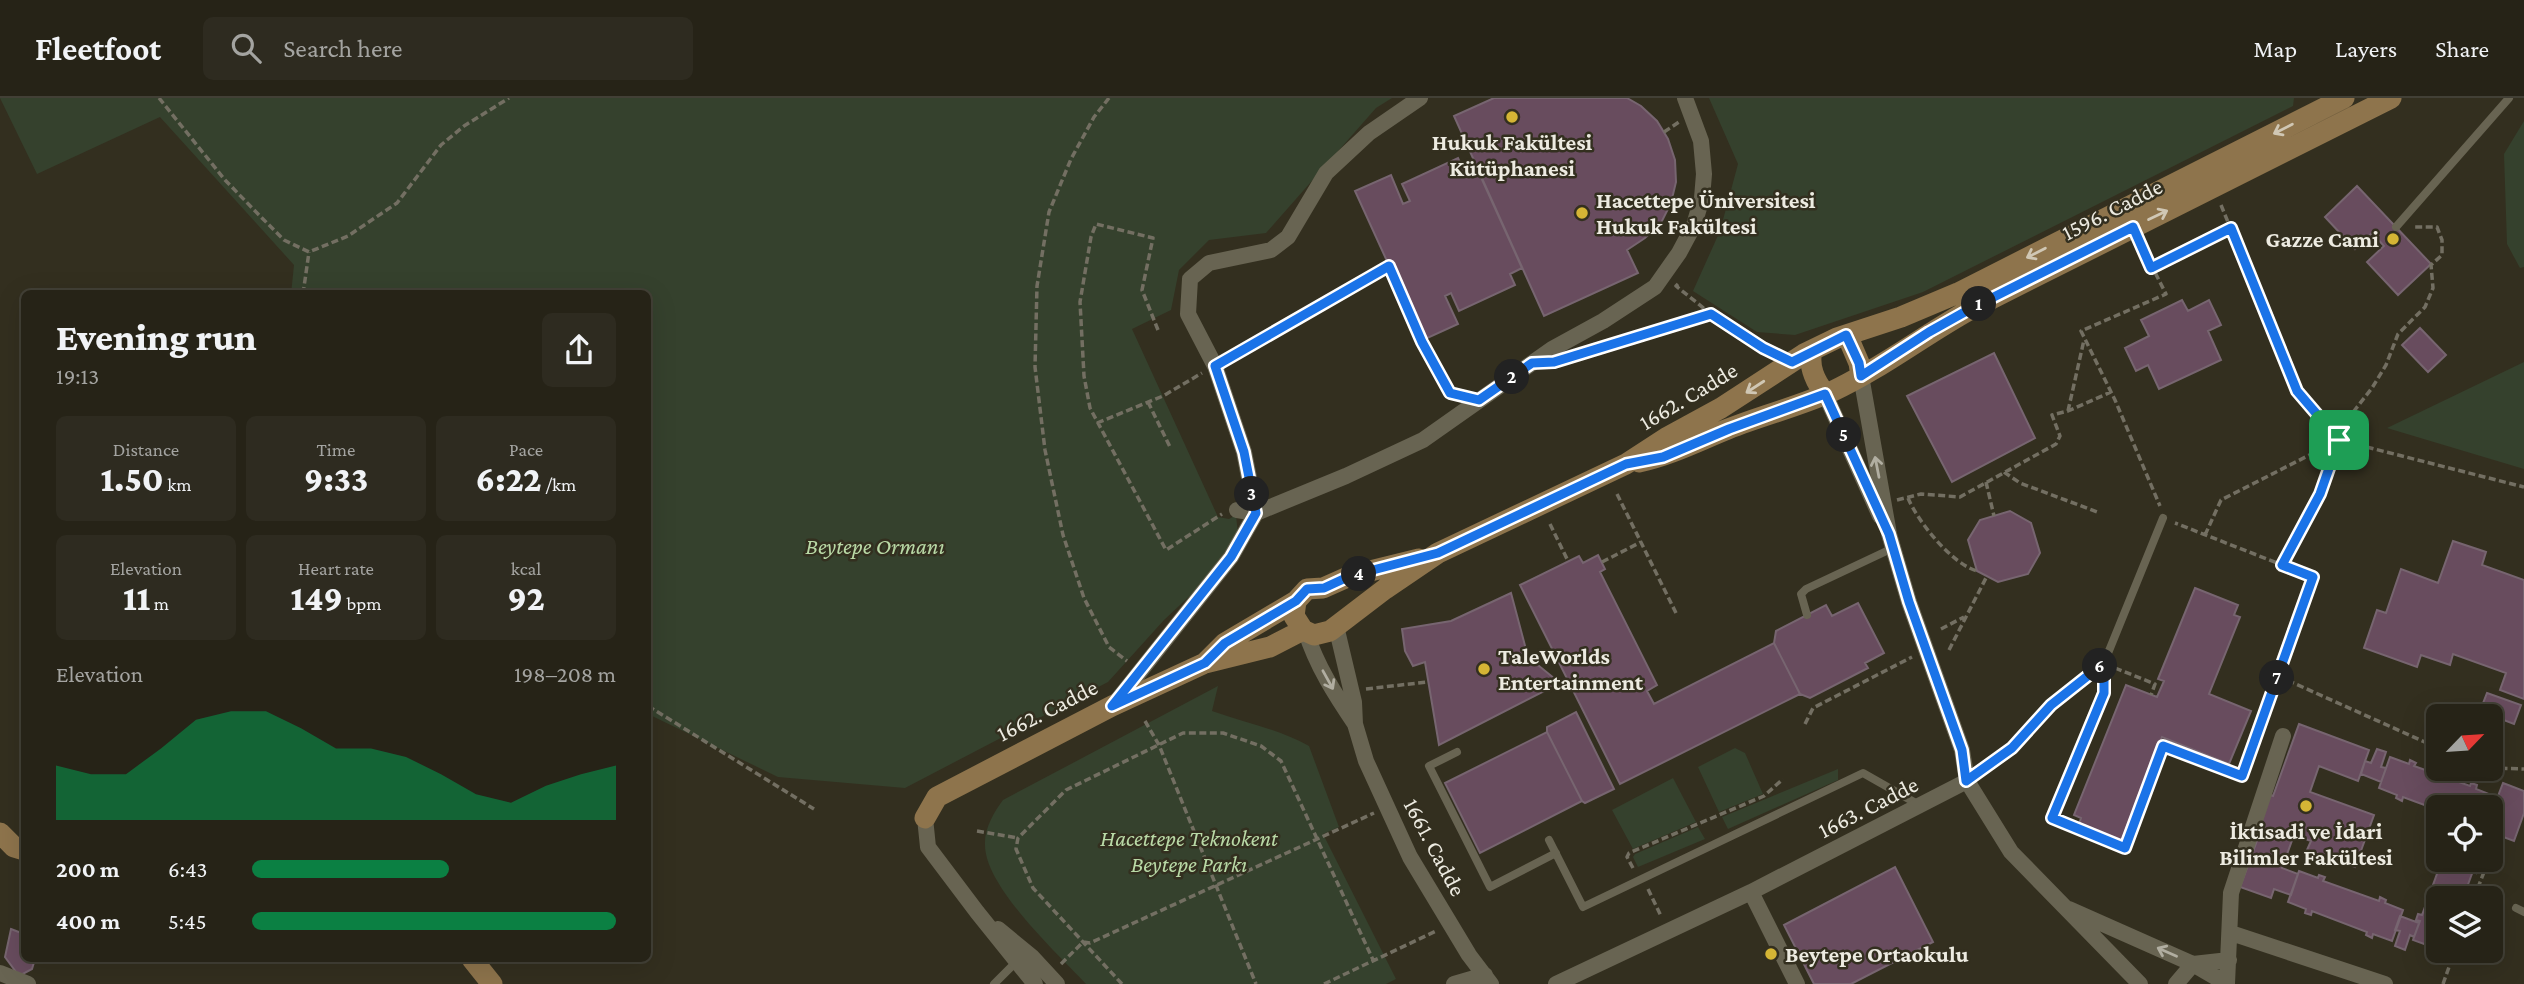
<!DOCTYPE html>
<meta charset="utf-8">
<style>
:root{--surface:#262317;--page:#2e2b20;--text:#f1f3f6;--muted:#a4a4a1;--line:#424036;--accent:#0b8043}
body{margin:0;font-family:"Crimson Pro",serif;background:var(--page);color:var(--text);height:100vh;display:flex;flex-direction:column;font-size:26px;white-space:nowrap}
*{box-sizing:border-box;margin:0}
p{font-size:23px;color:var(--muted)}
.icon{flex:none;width:38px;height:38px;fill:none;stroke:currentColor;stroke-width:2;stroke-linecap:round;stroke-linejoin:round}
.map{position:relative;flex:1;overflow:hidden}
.sheet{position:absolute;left:21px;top:192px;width:630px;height:672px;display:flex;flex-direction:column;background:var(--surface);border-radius:10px;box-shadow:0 7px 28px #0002,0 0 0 2px var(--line)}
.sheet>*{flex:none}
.needle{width:46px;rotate:65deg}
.fabs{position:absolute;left:2426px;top:606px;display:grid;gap:14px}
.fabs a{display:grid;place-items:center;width:77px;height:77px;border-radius:10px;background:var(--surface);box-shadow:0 7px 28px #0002,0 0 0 2px var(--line);font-size:35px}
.pin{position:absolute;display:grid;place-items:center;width:60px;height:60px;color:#fff;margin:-30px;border-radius:14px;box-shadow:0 4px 10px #0006}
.km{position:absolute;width:35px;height:35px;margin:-18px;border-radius:50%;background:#222;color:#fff;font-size:19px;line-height:35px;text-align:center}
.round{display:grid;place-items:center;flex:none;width:74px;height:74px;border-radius:10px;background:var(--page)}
.headline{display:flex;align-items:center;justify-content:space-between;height:119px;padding:0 35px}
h1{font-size:38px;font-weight:800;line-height:52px}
.metrics{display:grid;grid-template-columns:repeat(3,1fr);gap:10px;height:119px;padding:7px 35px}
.metrics div{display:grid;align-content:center;border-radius:10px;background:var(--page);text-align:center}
.metrics b{font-size:35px;font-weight:800}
.metrics small{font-size:19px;font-weight:400}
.metrics p{font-size:19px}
.chart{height:196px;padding:14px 35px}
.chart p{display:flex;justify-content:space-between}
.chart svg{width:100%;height:126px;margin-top:7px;fill:var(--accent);opacity:.7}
ul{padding:0 35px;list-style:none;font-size:23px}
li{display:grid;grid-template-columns:112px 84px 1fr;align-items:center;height:52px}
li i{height:18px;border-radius:9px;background:var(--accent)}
header{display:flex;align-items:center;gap:42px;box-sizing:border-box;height:98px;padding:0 35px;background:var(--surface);border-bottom:2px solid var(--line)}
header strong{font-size:33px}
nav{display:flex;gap:38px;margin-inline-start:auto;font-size:24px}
.search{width:490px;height:63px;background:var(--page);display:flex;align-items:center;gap:18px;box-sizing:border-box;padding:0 24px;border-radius:10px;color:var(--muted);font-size:26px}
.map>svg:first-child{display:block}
.green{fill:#35412d}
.building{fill:#684c5e;stroke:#776570;stroke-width:2}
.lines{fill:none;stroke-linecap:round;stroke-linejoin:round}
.path{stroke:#736f62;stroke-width:3.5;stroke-dasharray:7 3.5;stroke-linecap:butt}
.lane{stroke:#686452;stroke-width:8}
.street{stroke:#686452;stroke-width:16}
.secondary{stroke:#8e744c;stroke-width:21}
.oneway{stroke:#d0c7b4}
.oneway2{stroke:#b1aea1}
.route-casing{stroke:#fff;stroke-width:14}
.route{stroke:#1a73e8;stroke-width:9}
.poi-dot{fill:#d5b535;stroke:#332f1f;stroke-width:2.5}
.labels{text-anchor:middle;stroke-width:5;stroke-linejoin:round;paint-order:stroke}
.poi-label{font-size:23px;font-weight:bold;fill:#edebe1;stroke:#332f1f;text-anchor:start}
.street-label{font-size:23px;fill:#edebe1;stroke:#332f1f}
.park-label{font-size:23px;font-style:italic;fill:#b9d9a6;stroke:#332f1f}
</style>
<header>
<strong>Fleetfoot</strong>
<div class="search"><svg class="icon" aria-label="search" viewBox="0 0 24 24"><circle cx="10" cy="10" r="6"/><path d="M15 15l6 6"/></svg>Search here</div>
<nav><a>Map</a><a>Layers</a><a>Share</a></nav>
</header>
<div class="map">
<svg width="2524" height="886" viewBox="0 0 2524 886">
<rect width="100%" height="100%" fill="#332f1f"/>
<path class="green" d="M0,0H1392L1376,10L1266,135L1209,142L1179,172L1171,212L1132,231L1218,419L1229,421L1236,417L1238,436L1196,492L1164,522L1108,584L905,690L778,679L648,616V196H291L294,167L160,19L37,76Z
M1709,0H2294L2293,8L1923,194L1795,237L1757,234L1693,193L1720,133L1738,66Z
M2524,23V169L2520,170L2507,146L2504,56Z
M2524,264V371L2387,330Z
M1218,588L1212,613C1245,625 1279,631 1309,648L1339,729L1323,736L1396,881L1386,886H1086C1057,855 985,789 985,747C984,731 994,714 1003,702Z
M1735,650L1745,655L1763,696L1719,714L1698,669Z
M1838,671V682L1728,731L1722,719Z
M1673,680L1696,724L1633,751L1612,712Z
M1698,729L1705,741L1638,769L1633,759L1635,756Z"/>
<path class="building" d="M1494,0H1627L1641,8L1657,23L1668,41L1675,62L1676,84L1671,105L1661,125L1645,140L1627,152L1638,175L1544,218L1454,18Z
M1458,60L1463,72L1475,66L1522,170L1510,176L1515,187L1459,213L1451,195L1445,198L1458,226L1423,242L1355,93L1391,77L1403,106L1410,103L1402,86Z
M2357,88L2431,166L2398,197L2367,164L2384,148L2372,135L2355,151L2325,119Z
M2182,202L2188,213L2209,202L2221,227L2208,233L2221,262L2159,291L2148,267L2136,273L2125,250L2149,238L2141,222Z
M2420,230L2446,257L2428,274L2402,247Z
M1994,255L2035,340L1952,384L1907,298Z
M2010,413L2031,425L2040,455L2028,476L1998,484L1977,473L1968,442L1980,422Z
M2453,443L2486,454L2482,467L2524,482V601L2500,592L2506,575L2453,556L2450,567L2421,557L2417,569L2364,550L2377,512L2386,515L2401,471L2438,485Z
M1598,457L1605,471L1600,474L1657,587L1647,593L1654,606L1774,545L1800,596L1620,686L1520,487L1579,458L1583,465Z
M2195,490L2238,507L2234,517L2240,519L2209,596L2251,613L2229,666L2162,639L2120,746L2078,729L2081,720L2074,717L2126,587L2157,599L2164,583L2158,581Z
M1511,495L1528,559L1560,585L1439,647L1425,564L1413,568L1405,553L1402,531L1451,523Z
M1858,505L1884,555L1865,565L1868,570L1810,600L1800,596L1774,545L1776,533L1826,507L1832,518Z
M2487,595L2521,607L2514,626L2480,613Z
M1576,614L1614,691L1585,705L1582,703L1547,634V629Z
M2299,626L2369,652L2358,683L2319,668L2310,694L2374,717L2355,769L2307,752L2311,743L2294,737L2282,770L2298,776L2291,797L2274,791L2271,800L2240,789L2259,737L2253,735L2267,696L2273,698Z
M1547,634L1582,703L1480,755L1445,685Z
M2377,651L2386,654L2381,669L2386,670L2381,684L2361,676L2365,663L2371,665Z
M2390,659L2409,666L2410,662L2416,665L2414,668L2470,688L2471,685L2477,687L2476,691L2494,698L2490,709H2438V712L2403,699L2402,703L2396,700L2397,697L2379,690Z
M2503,685L2524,693V715L2514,743L2490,734V719Z
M2439,761H2477L2474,767L2478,769L2476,775L2473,773L2463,800H2438V851L2413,842L2420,823L2416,822L2418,816L2422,817L2442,762Z
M1895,769L1933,844L1851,886H1814L1784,827Z
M2299,773L2318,780L2319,777L2325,779L2323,783L2379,803L2380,799L2386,802L2385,805L2403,812L2392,843L2373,836L2372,840L2366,837L2367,834L2312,813L2311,817L2305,815L2306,811L2288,804Z
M2400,818L2419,825L2414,839L2410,837L2405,852L2395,848L2400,833L2395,832Z
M11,831L24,836V861H35L32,871L19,878L5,859Z"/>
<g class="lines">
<path class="path" d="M159,0L225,82L261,119L284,142L309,154L348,138L397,105L441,47L464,28L509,0
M1109,0L1094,19L1071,61L1049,114L1037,188L1035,269L1045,352L1063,437L1084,500L1109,549L1127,563
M1664,34L1679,24
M2221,107L2297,293L2339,342L2524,389
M2141,147L2166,196L2081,233L2115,302L2160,408
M2151,170L2231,130
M1678,186L1676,188L1711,216L1771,254
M303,196L309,154
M1158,232L1142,192L1153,140L1096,126L1091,139L1080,204L1084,278L1090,310L1166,452L1222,416
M1583,255L1711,216
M1230,259L1389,168L1422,244L1450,295L1460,297
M1148,304L1171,351
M2068,313L2084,242
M1097,325L1163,298L1202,275
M2339,342L2354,313L2372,290L2386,267L2398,236L2425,209L2433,190L2431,167L2442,157V142L2437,129H2414
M2004,374L2020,385L2100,415
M1986,384L1994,418
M1617,396L1676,515
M1908,400C1918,424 1952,466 1977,473
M1897,402L1921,396L1960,399L2056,346L2060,338L2052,317L2068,313L2111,294
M1550,426L1568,463
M2205,437L2221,402L2339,342L2320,396L2282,467
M1602,464L1641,444
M1941,531L1964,519
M1949,552L1987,478
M2115,570L2155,586L2151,597
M2278,578L2438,650
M2104,582V595L2052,720L2125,750L2163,648L2242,678L2313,479L2175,425
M1366,591L1427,584
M648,608L814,711
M1145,623L1159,647L1256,886
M1805,626L1813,610L1912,559
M2490,670L2524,671
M977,733L1018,740
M2490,758L2496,747
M1633,770L1627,759L1629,755L1764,698L1783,681
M1648,791L1661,818
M2474,800L2489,761
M1061,866L1083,844L1090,845L1374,715
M1122,886L1033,790L1016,751L1018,740L1066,692L1183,635H1223L1261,648L1281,663L1374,864
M1324,886L1436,833
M2443,886L2455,852"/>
<path class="lane" d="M2396,129L2509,0
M1807,517L1801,496L1806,491L1893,450
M1457,654L1429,668L1490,789L1556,755
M1967,683L2012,650L2051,607L2104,565L2163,420
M1549,742L1583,809L1863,675L1921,708
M2516,810L2524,814
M994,886L1016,864"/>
<path class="street" d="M1861,278L1889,436L1909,504L1962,652L1967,683L2011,754L2140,886
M1825,296L1880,418
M1237,412L1256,415L1346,378L1423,342L1552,251L1603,223L1655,189L1679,155L1694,127L1702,100L1704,76L1701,43L1685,0
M1336,528L1354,604L1355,626L1366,663L1410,759L1469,857L1491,886
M1306,534C1316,567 1336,598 1355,626
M1115,605L1231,459L1256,415L1244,354L1215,268L1188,216L1190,181L1209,165L1271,152L1288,139L1326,75L1369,35L1420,0
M925,720L928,749L977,814L1035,886
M1751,794L1797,886
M2069,811L2193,866L2227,886
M998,831L1032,859L1057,886
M2231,835L2385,886
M0,875L28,886
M1454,886L1485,877
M1556,886L1751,794L1967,683
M2176,886L2193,866L2229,862
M2227,886L2231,795L2283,638"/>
<path class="secondary" d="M1847,237L1859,265L1861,278
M1812,252C1808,269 1815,283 1825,296
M1639,364C1671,357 1698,343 1728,331C1763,317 1800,308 1833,293C1882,270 1924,237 1971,211L2391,0
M1296,503L1294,518L1303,532L1314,537L1330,533L1385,491L1438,455L1626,366L1666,340L1721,310L1804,256L1837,240L1901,219L1958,195L2344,0
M1205,565L1225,545L1296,503L1307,491L1323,490L1350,478L1419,461
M925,720L937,699L1112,608L1205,565L1270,549L1303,532
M0,735L14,749L24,752
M472,861L492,886"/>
</g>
<defs><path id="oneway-shaft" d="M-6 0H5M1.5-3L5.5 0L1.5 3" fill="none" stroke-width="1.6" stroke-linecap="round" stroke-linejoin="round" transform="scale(1.75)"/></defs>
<g class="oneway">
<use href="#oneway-shaft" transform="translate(2283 31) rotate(153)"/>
<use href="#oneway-shaft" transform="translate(2158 117) rotate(-26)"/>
<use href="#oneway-shaft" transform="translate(2036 155) rotate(153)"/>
<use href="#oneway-shaft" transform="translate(1755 289) rotate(147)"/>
</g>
<g class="oneway2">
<use href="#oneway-shaft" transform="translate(1877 369) rotate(-101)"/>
<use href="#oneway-shaft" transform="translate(1328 582) rotate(61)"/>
<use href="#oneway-shaft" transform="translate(2167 854) rotate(-156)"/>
</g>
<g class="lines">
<g class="route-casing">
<path id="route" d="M2133,129L2151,170L2231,130L2297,293L2339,342L2320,396L2282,467L2313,479L2242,678L2163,648L2125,750L2052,720L2104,595V565L2051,607L2012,650L1966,683L1962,652L1909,504L1889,436L1825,296L1729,331L1663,359L1626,366L1438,455L1350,478L1324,490L1307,491L1296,503L1225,545L1205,565L1112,608L1231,459L1256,415L1244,354L1215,268L1389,168L1422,244L1450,295L1479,302L1532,265L1554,264L1711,216L1763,250L1792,264L1846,237L1859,265L1861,278L1929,234L1970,211Z"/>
</g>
<use href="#route" class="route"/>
</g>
<g class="poi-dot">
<circle cx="1512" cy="19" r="7"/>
<circle cx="1582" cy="115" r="7"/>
<circle cx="2393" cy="141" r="7"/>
<circle cx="1484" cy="571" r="7"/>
<circle cx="2306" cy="708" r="7"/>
<circle cx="1771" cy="856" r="7"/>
</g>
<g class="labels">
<g class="poi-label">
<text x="1512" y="52" text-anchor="middle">Hukuk Fakültesi<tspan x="1512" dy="26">Kütüphanesi</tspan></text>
<text x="1596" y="110">Hacettepe Üniversitesi<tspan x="1596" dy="26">Hukuk Fakültesi</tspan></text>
<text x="2379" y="149" text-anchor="end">Gazze Cami</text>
<text x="1498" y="566">TaleWorlds<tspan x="1498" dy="26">Entertainment</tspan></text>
<text x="2306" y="741" text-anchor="middle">İktisadi ve İdari<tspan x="2306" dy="26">Bilimler Fakültesi</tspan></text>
<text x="1785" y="864">Beytepe Ortaokulu</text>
</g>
<g class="street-label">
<text transform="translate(2112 111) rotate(-27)" y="8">1596. Cadde</text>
<text transform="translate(1688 298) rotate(-31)" y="8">1662. Cadde</text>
<text transform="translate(1047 612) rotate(-27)" y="8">1662. Cadde</text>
<text transform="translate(1868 709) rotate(-27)" y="8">1663. Cadde</text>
<text transform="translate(1435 749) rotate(62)" y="8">1661. Cadde</text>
</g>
<g class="park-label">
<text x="875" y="456">Beytepe Ormanı</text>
<text x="1189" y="748">Hacettepe Teknokent<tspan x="1189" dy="26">Beytepe Parkı</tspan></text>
</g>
</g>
</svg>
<div class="fabs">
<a><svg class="needle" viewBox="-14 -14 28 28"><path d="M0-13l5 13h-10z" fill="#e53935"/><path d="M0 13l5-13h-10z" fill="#a4a4a1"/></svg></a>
<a><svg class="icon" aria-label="locate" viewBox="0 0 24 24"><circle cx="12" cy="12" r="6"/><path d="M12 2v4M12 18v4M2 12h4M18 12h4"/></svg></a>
<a><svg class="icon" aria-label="layers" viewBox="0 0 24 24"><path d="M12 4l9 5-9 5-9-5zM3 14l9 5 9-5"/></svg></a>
</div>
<div class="pin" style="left:2339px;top:342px;background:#1e9e55"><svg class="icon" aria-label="arrive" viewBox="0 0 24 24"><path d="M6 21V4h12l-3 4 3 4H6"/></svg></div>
<b class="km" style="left:1979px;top:206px">1</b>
<b class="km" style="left:1512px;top:279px">2</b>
<b class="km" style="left:1252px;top:396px">3</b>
<b class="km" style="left:1359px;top:476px">4</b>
<b class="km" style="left:1844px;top:337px">5</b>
<b class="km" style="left:2100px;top:568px">6</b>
<b class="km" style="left:2277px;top:580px">7</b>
<section class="sheet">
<div class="headline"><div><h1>Evening run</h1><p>19:13</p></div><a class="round"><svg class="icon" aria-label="share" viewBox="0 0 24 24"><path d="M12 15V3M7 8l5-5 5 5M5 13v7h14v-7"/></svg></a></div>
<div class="metrics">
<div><p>Distance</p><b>1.50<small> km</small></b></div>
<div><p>Time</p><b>9:33</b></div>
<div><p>Pace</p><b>6:22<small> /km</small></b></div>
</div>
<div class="metrics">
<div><p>Elevation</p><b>11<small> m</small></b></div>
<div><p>Heart rate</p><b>149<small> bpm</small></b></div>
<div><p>kcal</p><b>92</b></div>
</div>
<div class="chart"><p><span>Elevation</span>198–208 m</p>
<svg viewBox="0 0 160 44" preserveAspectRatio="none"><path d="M0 44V25L10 28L20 28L30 19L40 9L50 6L60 6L70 12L80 19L90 19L100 22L110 28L120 35L130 38L140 32L150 28L160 25V44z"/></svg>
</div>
<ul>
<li><b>200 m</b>6:43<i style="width:54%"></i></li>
<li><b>400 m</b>5:45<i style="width:100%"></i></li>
</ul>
</section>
</div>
